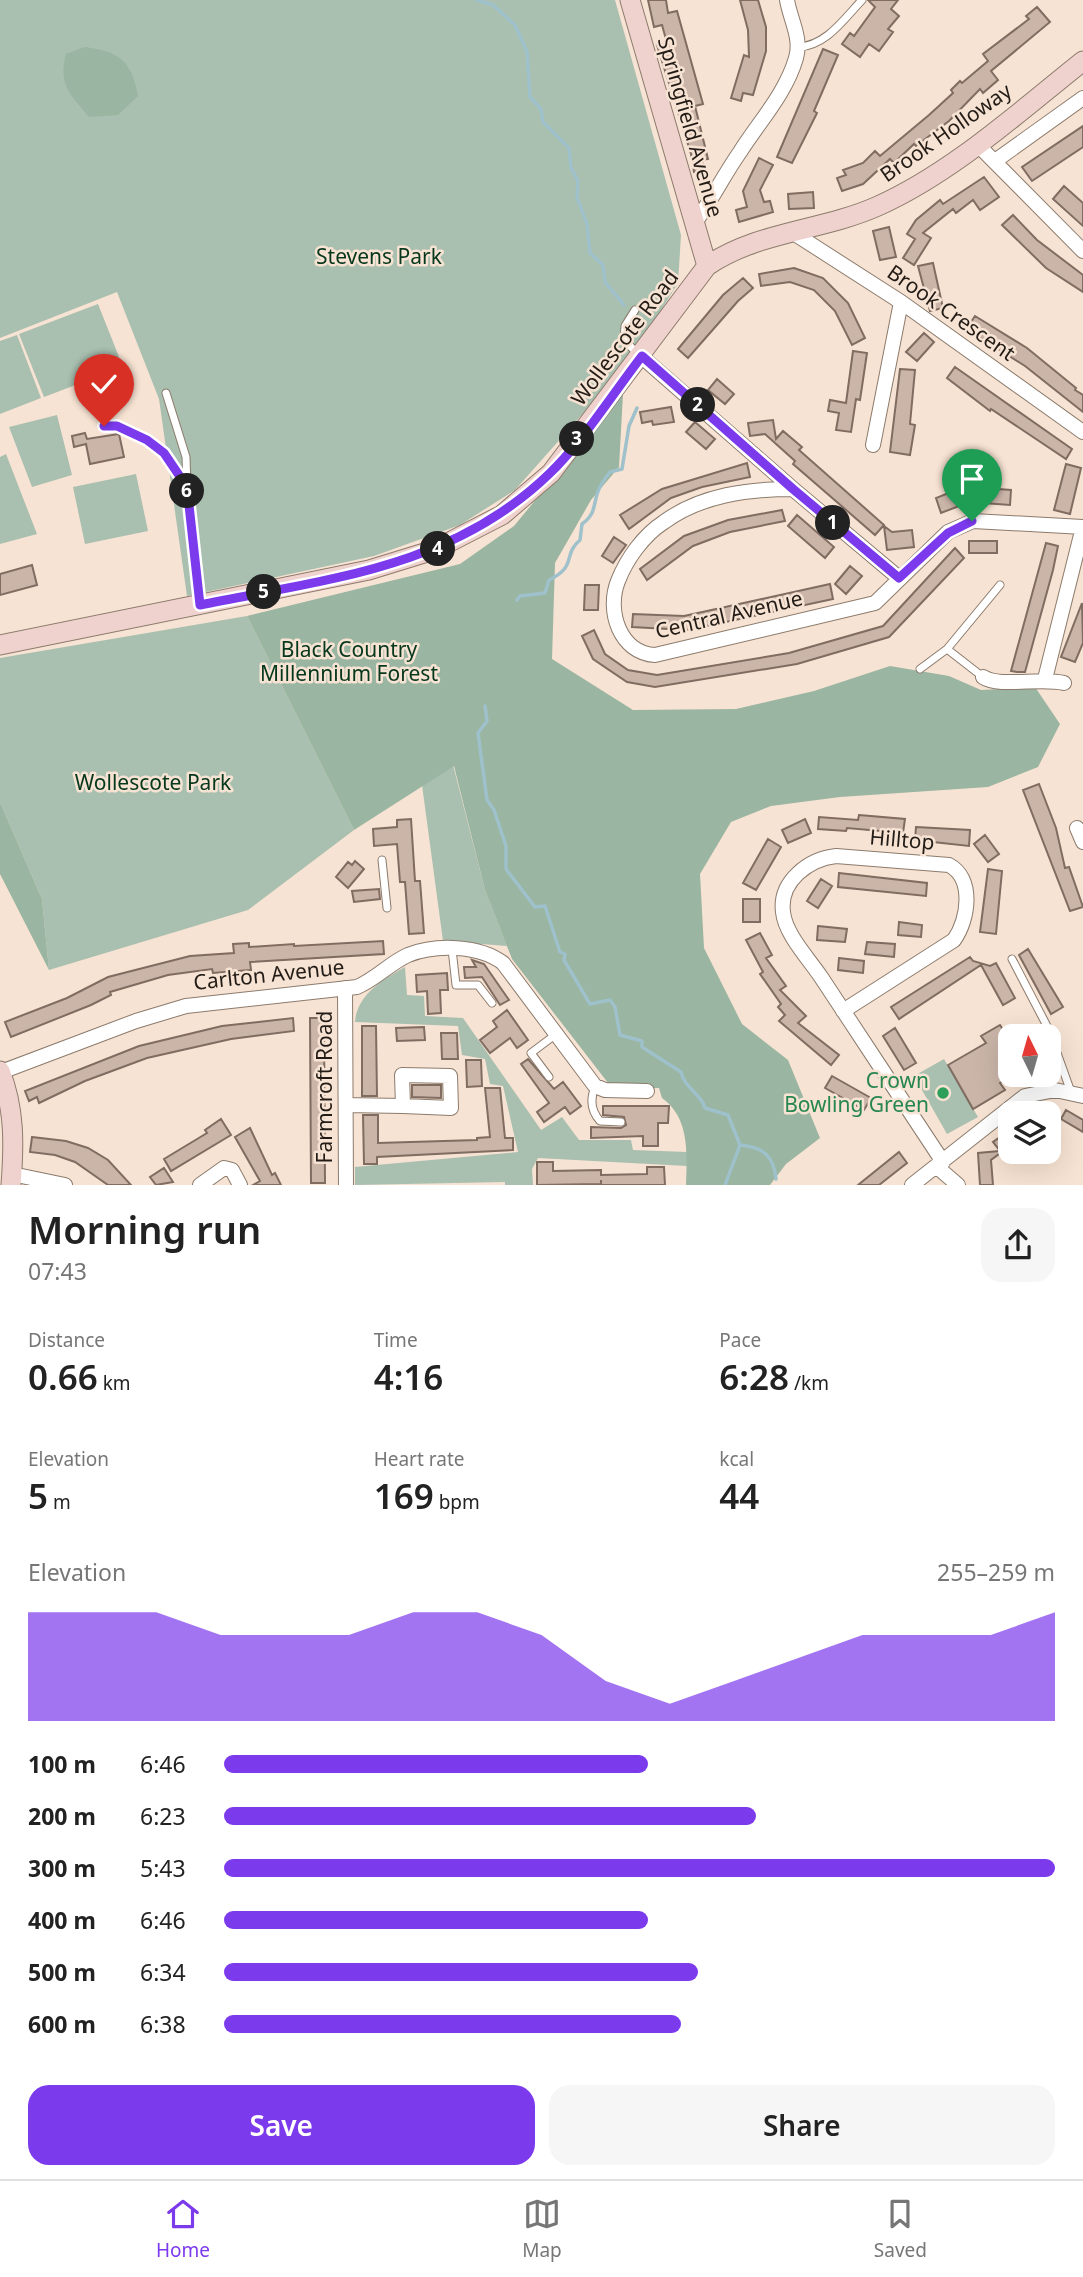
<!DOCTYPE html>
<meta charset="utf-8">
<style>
:root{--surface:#fff;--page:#f6f6f6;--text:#222;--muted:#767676;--line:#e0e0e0;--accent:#7c3aed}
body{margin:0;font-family:"Noto Sans",sans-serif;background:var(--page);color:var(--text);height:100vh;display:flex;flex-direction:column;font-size:26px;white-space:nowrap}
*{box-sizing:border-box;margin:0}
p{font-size:23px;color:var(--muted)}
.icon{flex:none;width:38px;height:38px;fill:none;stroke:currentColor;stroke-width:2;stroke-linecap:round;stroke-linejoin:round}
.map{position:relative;height:1185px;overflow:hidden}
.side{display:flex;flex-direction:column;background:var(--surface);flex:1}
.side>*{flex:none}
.needle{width:46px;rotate:355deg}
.buttons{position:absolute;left:998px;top:1024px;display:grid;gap:14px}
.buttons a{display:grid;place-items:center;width:63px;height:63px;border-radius:14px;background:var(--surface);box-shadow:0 7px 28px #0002;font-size:35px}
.pin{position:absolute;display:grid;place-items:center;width:60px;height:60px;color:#fff;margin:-72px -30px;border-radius:50% 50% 50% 0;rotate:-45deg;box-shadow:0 0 7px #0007}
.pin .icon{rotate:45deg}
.km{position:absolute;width:35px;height:35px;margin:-18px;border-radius:50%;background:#222;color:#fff;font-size:19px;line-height:35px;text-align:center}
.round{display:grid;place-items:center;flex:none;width:74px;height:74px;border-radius:21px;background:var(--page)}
.head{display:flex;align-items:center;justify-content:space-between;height:119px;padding:0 28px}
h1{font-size:38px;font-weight:600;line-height:52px}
.stats{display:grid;grid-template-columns:repeat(3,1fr);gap:10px;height:119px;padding:7px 28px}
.stats div{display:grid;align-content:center}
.stats b{font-size:35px;font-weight:600}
.stats small{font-size:19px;font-weight:400}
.stats p{font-size:19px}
.chart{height:196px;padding:14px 28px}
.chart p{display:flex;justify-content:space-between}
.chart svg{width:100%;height:126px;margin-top:7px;fill:var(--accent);opacity:.7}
.cta{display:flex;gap:14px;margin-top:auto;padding:14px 28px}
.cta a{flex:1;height:80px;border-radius:21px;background:var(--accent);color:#fff;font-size:28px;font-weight:600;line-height:80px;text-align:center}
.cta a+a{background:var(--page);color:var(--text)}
ul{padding:0 28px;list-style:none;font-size:23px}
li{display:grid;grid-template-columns:112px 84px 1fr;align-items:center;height:52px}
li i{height:18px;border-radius:9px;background:var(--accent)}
.tabs{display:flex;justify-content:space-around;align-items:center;height:98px;border-top:2px solid var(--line);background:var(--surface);font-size:19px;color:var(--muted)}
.tabs a{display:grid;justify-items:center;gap:4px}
.tabs .active{color:var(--accent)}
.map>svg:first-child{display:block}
.green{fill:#a9bfaf}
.forest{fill:#9ab5a1}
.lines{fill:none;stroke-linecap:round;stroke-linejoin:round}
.stream{stroke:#9ec1cb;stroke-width:3.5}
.building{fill:#cbb5a9;stroke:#806c61;stroke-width:2}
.lane-casing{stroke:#8c7b6c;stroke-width:9}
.street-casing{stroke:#8c7b6c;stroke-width:16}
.secondary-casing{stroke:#8c7b6c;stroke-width:21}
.lane{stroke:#fff;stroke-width:7}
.street{stroke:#fff;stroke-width:14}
.secondary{stroke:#efd1cd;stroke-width:19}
.route-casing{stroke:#fff;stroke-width:14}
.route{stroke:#7c3aed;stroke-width:9}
.leisure-dot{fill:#2e9e5b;stroke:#f7e3d3;stroke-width:2.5}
.labels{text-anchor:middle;stroke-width:5;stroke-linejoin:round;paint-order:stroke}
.street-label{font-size:21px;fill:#231c16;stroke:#f7e3d3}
.park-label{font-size:21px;fill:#05371c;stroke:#f7e3d3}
.leisure-label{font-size:21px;fill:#27864d;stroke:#f7e3d3;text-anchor:end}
</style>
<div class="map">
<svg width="1083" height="1185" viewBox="0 0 1083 1185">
<rect width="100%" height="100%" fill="#f7e3d3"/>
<path class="green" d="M0,0H615L681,235L678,283L650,328L586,410L515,490L460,525L374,556L187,596L159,399L117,292L0,338Z
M98,304L123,367L44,397L19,334Z
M17,335L41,398L0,414V341Z
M57,415L72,475L32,487L9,427Z
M6,454L37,534L0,544V457Z
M136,474L148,531L85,544L73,487Z
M247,616L354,830L248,910L49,970L42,899L0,802V658Z
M453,765L485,890L507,946L443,941L422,785Z
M405,967L407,995L424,996L425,1016L463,1018L541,1130L562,1117L579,1140H631L633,1150L687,1152V1166L538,1158L532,1169L533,1185H505V1182L355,1185V1167L518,1152L503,1086L490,1084L485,1059L462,1055L458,1026L355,1022C357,995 382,980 405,967Z
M944,1059L978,1117L947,1134L914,1076Z"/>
<path class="forest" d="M85,47C120,52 131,60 138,96L118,115L89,117C70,94 58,85 66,54Z
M623,394L619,467L591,500L555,563L552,659L633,710L736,709L814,691L890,666L949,676L981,690L1035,687L1060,724L1038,767L988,787L840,797L771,806L731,822L700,874L704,948L742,1024L788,1060L820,1138L786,1164L770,1185H686C687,1154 690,1118 662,1098L659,1088H612L512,959L485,890L454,766L354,830L247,616L460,564L514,526Z
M0,802L42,899L49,970L0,874Z"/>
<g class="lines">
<path class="stream" d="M477,0L493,5L515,25L527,52L530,97L541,109L543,122L569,148L571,168L578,181L577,197L587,224L590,253L603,265L605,282L624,305
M517,600L520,596L545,593L549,580C578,566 562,555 580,540L582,524C598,513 592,502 600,487C602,482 607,476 610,472L622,469L629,426L637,408
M485,706L487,721L478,733L487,800L494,810L506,846V869L535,907L545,906L560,952L565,954L564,960L590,1004L610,1000L615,1007L620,1035L642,1041V1047L681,1072C684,1088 702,1094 705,1108L728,1115L740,1145L725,1185
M740,1145C764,1147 774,1157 776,1179"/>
</g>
<path class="building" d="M648,0H666L668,13L677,11L703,104L695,106L708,159L702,160L704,169L694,172L691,154L657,45L667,43L662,25L654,27Z
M740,0H758L766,27V51L753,95L743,93L741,101L731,98L744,55L749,57L748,30Z
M868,0H898L891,9L899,16L888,29L893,32L879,51L869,44L860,57L842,44L850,33L854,36L875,7Z
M1037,7L1050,22L991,71L998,80L983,93L980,89L949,121L916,146L914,144L894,163L890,159L863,184L842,191L837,178L846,175L843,170L863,163L875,151L880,156L929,115L953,93L951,90L960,81L962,83L988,61L983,54L1029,19L1026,16Z
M823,49L838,55L814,111L817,113L792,163L777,157Z
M1083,126V147L1032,181L1022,167Z
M759,158L773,165L760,190L764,202L770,201L773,212L739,222L736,210L747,207L743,191Z
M984,177L999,197L980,210L973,200L956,213L953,209L923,233L931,238L914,265L903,258L915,239L907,234L916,220L940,200L943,204Z
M1064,186L1083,203V226L1053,199Z
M813,192L814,208L789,209L788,194Z
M1013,215L1037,240L1083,275V292L1046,268L1002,225Z
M889,227L896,257L880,260L873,231Z
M933,263L943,308L930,311L918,266Z
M794,268L823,278L848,303L865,338L852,345L835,311L814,290L790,282L761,286L759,274Z
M743,278L753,288L738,301L688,358L678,349L723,295Z
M975,316L1027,348L1076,388L1075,390L1083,395V412L1025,366L966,329Z
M924,333L934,342L917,361L906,352Z
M853,351L867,353L860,400L856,399L851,432L836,430L839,413L828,411L830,400L846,403Z
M955,367L1072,449L1066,459L991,409L990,411L947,378Z
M900,369L915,370L910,424L915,425L910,455L890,452Z
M717,379L734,394L725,404L708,390Z
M671,407L674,422L653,425L652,421L642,423L640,412Z
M773,420L776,439L783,431L802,447L799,450L884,525L875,535L793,464L795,461L765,434L750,436L748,423Z
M695,422L715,439L706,449L686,432Z
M85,433L87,439L119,434L124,457L90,464L86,444L74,447L72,436Z
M747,463L750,477L702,487L671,498L629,529L620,515L662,489Z
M1066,464L1081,468L1070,514L1054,510Z
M966,486L972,501L941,513L936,498Z
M984,488L1011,490L1010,505L983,503Z
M782,510L785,521L730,532L693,546L647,580L640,569L684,536L728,520Z
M797,515L834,547L825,558L788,526Z
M884,526L892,532L912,530L914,547L887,550Z
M614,537L626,545L613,563L602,556Z
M969,541H997V553H969Z
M1046,543L1058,546L1053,570L1025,672H1017L1011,671Z
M955,548L964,558L889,637L797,664L655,687L627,682L593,659L582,636L594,630L605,654L628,670L657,675L789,653L883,626Z
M32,565L37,585L0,595V574Z
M850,566L862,576L846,594L835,584Z
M830,584L833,599L735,620L687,630L632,627L633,614L684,616Z
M585,585H599L598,610H584Z
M1082,603L1083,643L1075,662L1061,657Z
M1039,784L1056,828L1065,868L1069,867L1083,907L1070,911L1023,790Z
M859,815L905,819L903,833L847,828L846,831L818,829L819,817L858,820Z
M411,819L415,881H420L424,933L409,934L405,882H400L397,844L374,846L373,829L397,827V820Z
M805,819L811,833L788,843L782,830Z
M916,827L970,830L969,846L915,840Z
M985,835L999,854L988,862L974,844Z
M768,839L781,847L756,890L743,883Z
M355,861L364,869L348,888L336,877L348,862L352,865Z
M988,869L1002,871L996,934L980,932Z
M839,873L927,883L926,896L838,887Z
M821,879L832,886L818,908L807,901Z
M379,889L380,899L354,902L352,891Z
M743,899H760V922H743Z
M899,922L922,925L921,937L898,935Z
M818,926L847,929L845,942L817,940Z
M760,933L772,955L766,958L786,986L780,990L806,1016L798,1023L839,1055L831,1065L779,1021L785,1015L778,1007L781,1004L760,974L763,972L746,940Z
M383,941L384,954L250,962L251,970L213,973L212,969L168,975L110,992L111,995L91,1005L11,1037L5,1022L67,998L108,977L190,956L234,953L233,944L249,943V947L294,944V946Z
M867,942L895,944L894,957L865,954Z
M1028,949L1063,1007L1051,1014L1019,955Z
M970,957L973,961L990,966L996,963L1015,998L1003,1005L981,965L899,1019L891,1007Z
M839,958L864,961L863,973L838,970Z
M472,960L484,964L509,1000L500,1005L482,977L465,978L464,967H476Z
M447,973L448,990H440L441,1013L428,1014L427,991L417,992L416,975Z
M507,1010L528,1040L517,1048L510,1038L490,1053L480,1040L497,1027L493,1021Z
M293,1018L294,1031L231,1039L147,1058L85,1081L39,1103L37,1097L29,1101L25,1091L139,1046L222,1026Z
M310,1018H324L325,1183H311Z
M1000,1025L1010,1041V1077L1000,1083L1005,1090L973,1109L948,1065L986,1043L981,1036Z
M362,1026H376L377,1096H362Z
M424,1027L425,1040L397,1041L396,1028Z
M895,1028L916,1063L904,1070L883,1036Z
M441,1033H457L458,1059H442Z
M528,1059L554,1089L563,1082L581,1106L570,1114L565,1107L544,1122L537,1112L549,1103L521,1064Z
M466,1060H481L482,1086L467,1087Z
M832,1076L871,1098L864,1110L825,1088Z
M412,1085H441V1098L412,1097Z
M485,1088H500L505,1138H513V1150L377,1157V1164H364L363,1115H378V1143L477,1140V1138L490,1137Z
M603,1106H669L668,1123H658V1146H643V1136L591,1138V1127L621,1128L626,1125L624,1117L603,1115Z
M1066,1110L1083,1120V1132L1061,1119Z
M221,1119L231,1135L171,1171L164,1159L207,1133L205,1130Z
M250,1128L272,1175L275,1173L281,1185H253L260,1181L235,1137Z
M1010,1130V1146L991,1160L993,1185H980L978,1153L1000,1151L993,1142Z
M32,1137L66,1141L88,1148L108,1160L131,1185H108L75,1162L55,1155L30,1152Z
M899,1152L907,1163L879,1185H858Z
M537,1162H553V1171L601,1170V1175L647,1174V1167H664L665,1185H601V1180V1184L537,1185Z
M164,1168L173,1182L156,1185L150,1177Z"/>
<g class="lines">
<g class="lane-casing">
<path id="lane" d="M798,47C826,46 844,19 862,0
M635,310L625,326L624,340L638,354
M166,393L186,457L187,487L200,602
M104,426C143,424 167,457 186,486
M947,649L1000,585
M920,669L947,649L983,677
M382,860L387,908
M452,949L456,985H478L492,1003
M1012,959L1048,1028L1071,1092
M549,1077L531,1053L555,1035
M595,1087C590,1099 591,1111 600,1121L621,1122"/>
</g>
<g class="street-casing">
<path id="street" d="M977,144L1083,251
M995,161L1083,98
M693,225C711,202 723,176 740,152C759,122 786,93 796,58C802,38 790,19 787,0
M792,232L901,302L1083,432
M642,357L793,489L899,578
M873,445L901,302
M793,489C748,489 701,495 664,522C644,535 627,558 618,581C606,611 620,653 655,655L875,603L948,532L973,521L1083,527
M983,677C1000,688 1040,677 1064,683
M1045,679L1083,527
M1077,828L1083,842
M345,988L346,1185
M843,1011L954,940C969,919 974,878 949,865L836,856C809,859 779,881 783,912C785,934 809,959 821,977C862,1039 902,1100 943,1162
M1,1072L136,1021L186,1006L357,987C376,979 390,963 408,955C436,944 479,945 503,963L595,1086L605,1090L647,1091
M346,1105L403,1106L402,1075L450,1076L451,1108L403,1106
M936,1166L958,1185
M12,1174L65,1185
M200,1185L224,1168L232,1170L240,1185
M912,1185L1025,1096L1055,1090L1083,1096"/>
</g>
<g class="secondary-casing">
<path id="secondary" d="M630,0L707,266
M0,645L369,570L434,550L502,515L551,473L707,266C758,231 822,231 878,206C952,173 1020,111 1083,61
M0,1071C15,1109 14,1145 11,1185"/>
</g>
<use href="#lane" class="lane"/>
<use href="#street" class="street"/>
<use href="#secondary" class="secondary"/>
</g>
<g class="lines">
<g class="route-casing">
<path id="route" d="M104,426H117L147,440L164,453L187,487L200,605C327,579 452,568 549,474C581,444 614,392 642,356L793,489L899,578L948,533L972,521"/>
</g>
<use href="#route" class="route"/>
</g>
<circle class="leisure-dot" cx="943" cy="1093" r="7"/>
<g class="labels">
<g class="street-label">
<text transform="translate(690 127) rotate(74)" y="7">Springfield Avenue</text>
<text transform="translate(946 133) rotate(-35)" y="7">Brook Holloway</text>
<text transform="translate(951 313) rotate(35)" y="7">Brook Crescent</text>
<text transform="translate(625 338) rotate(-53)" y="7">Wollescote Road</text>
<text transform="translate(729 615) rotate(-13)" y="7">Central Avenue</text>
<text transform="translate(902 840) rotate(5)" y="7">Hilltop</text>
<text transform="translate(269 975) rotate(-6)" y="7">Carlton Avenue</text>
<text transform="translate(325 1087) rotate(-90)" y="7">Farmcroft Road</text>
</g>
<g class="park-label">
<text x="379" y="264">Stevens Park</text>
<text x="349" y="657">Black Country<tspan x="349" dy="24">Millennium Forest</tspan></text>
<text x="153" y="790">Wollescote Park</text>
</g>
<g class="leisure-label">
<text x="929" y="1088">Crown<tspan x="929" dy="24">Bowling Green</tspan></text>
</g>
</g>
</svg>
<div class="buttons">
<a><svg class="needle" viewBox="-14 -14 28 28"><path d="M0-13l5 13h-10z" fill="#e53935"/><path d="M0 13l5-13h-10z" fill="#767676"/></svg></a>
<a><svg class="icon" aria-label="layers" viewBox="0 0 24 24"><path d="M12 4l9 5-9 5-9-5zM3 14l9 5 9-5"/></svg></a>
</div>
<div class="pin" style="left:972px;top:521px;background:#1e9e55"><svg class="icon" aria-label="arrive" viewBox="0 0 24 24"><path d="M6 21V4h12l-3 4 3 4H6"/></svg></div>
<div class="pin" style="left:104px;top:426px;background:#d93025"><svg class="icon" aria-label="check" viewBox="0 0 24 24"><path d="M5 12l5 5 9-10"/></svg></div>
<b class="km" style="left:833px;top:523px">1</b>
<b class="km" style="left:698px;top:405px">2</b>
<b class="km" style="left:577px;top:439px">3</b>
<b class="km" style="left:438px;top:549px">4</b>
<b class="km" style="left:264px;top:592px">5</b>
<b class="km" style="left:187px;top:491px">6</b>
</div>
<section class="side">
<div class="head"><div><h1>Morning run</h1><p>07:43</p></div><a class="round"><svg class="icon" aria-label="share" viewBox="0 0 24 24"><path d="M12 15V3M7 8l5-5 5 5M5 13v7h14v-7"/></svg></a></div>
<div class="stats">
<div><p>Distance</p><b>0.66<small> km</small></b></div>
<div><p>Time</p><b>4:16</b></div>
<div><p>Pace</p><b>6:28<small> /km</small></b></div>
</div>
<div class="stats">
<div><p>Elevation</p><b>5<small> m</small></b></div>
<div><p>Heart rate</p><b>169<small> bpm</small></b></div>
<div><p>kcal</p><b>44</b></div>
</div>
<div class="chart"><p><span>Elevation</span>255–259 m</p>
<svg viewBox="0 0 160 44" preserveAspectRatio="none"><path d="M0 44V6L10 6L20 6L30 14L40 14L50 14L60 6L70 6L80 14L90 30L100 38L110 30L120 22L130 14L140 14L150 14L160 6V44z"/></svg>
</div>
<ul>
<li><b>100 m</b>6:46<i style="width:51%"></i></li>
<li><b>200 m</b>6:23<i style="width:64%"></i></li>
<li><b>300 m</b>5:43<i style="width:100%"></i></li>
<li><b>400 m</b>6:46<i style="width:51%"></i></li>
<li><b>500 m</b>6:34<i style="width:57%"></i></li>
<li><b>600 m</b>6:38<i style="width:55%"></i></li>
</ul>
<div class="cta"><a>Save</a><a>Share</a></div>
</section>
<nav class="tabs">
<a class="active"><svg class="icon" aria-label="home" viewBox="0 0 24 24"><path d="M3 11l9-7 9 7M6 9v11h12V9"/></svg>Home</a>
<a><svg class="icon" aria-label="map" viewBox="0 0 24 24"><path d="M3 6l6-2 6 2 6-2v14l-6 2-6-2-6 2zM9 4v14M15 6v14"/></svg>Map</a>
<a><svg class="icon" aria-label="saved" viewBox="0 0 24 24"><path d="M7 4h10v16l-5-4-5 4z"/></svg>Saved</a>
</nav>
